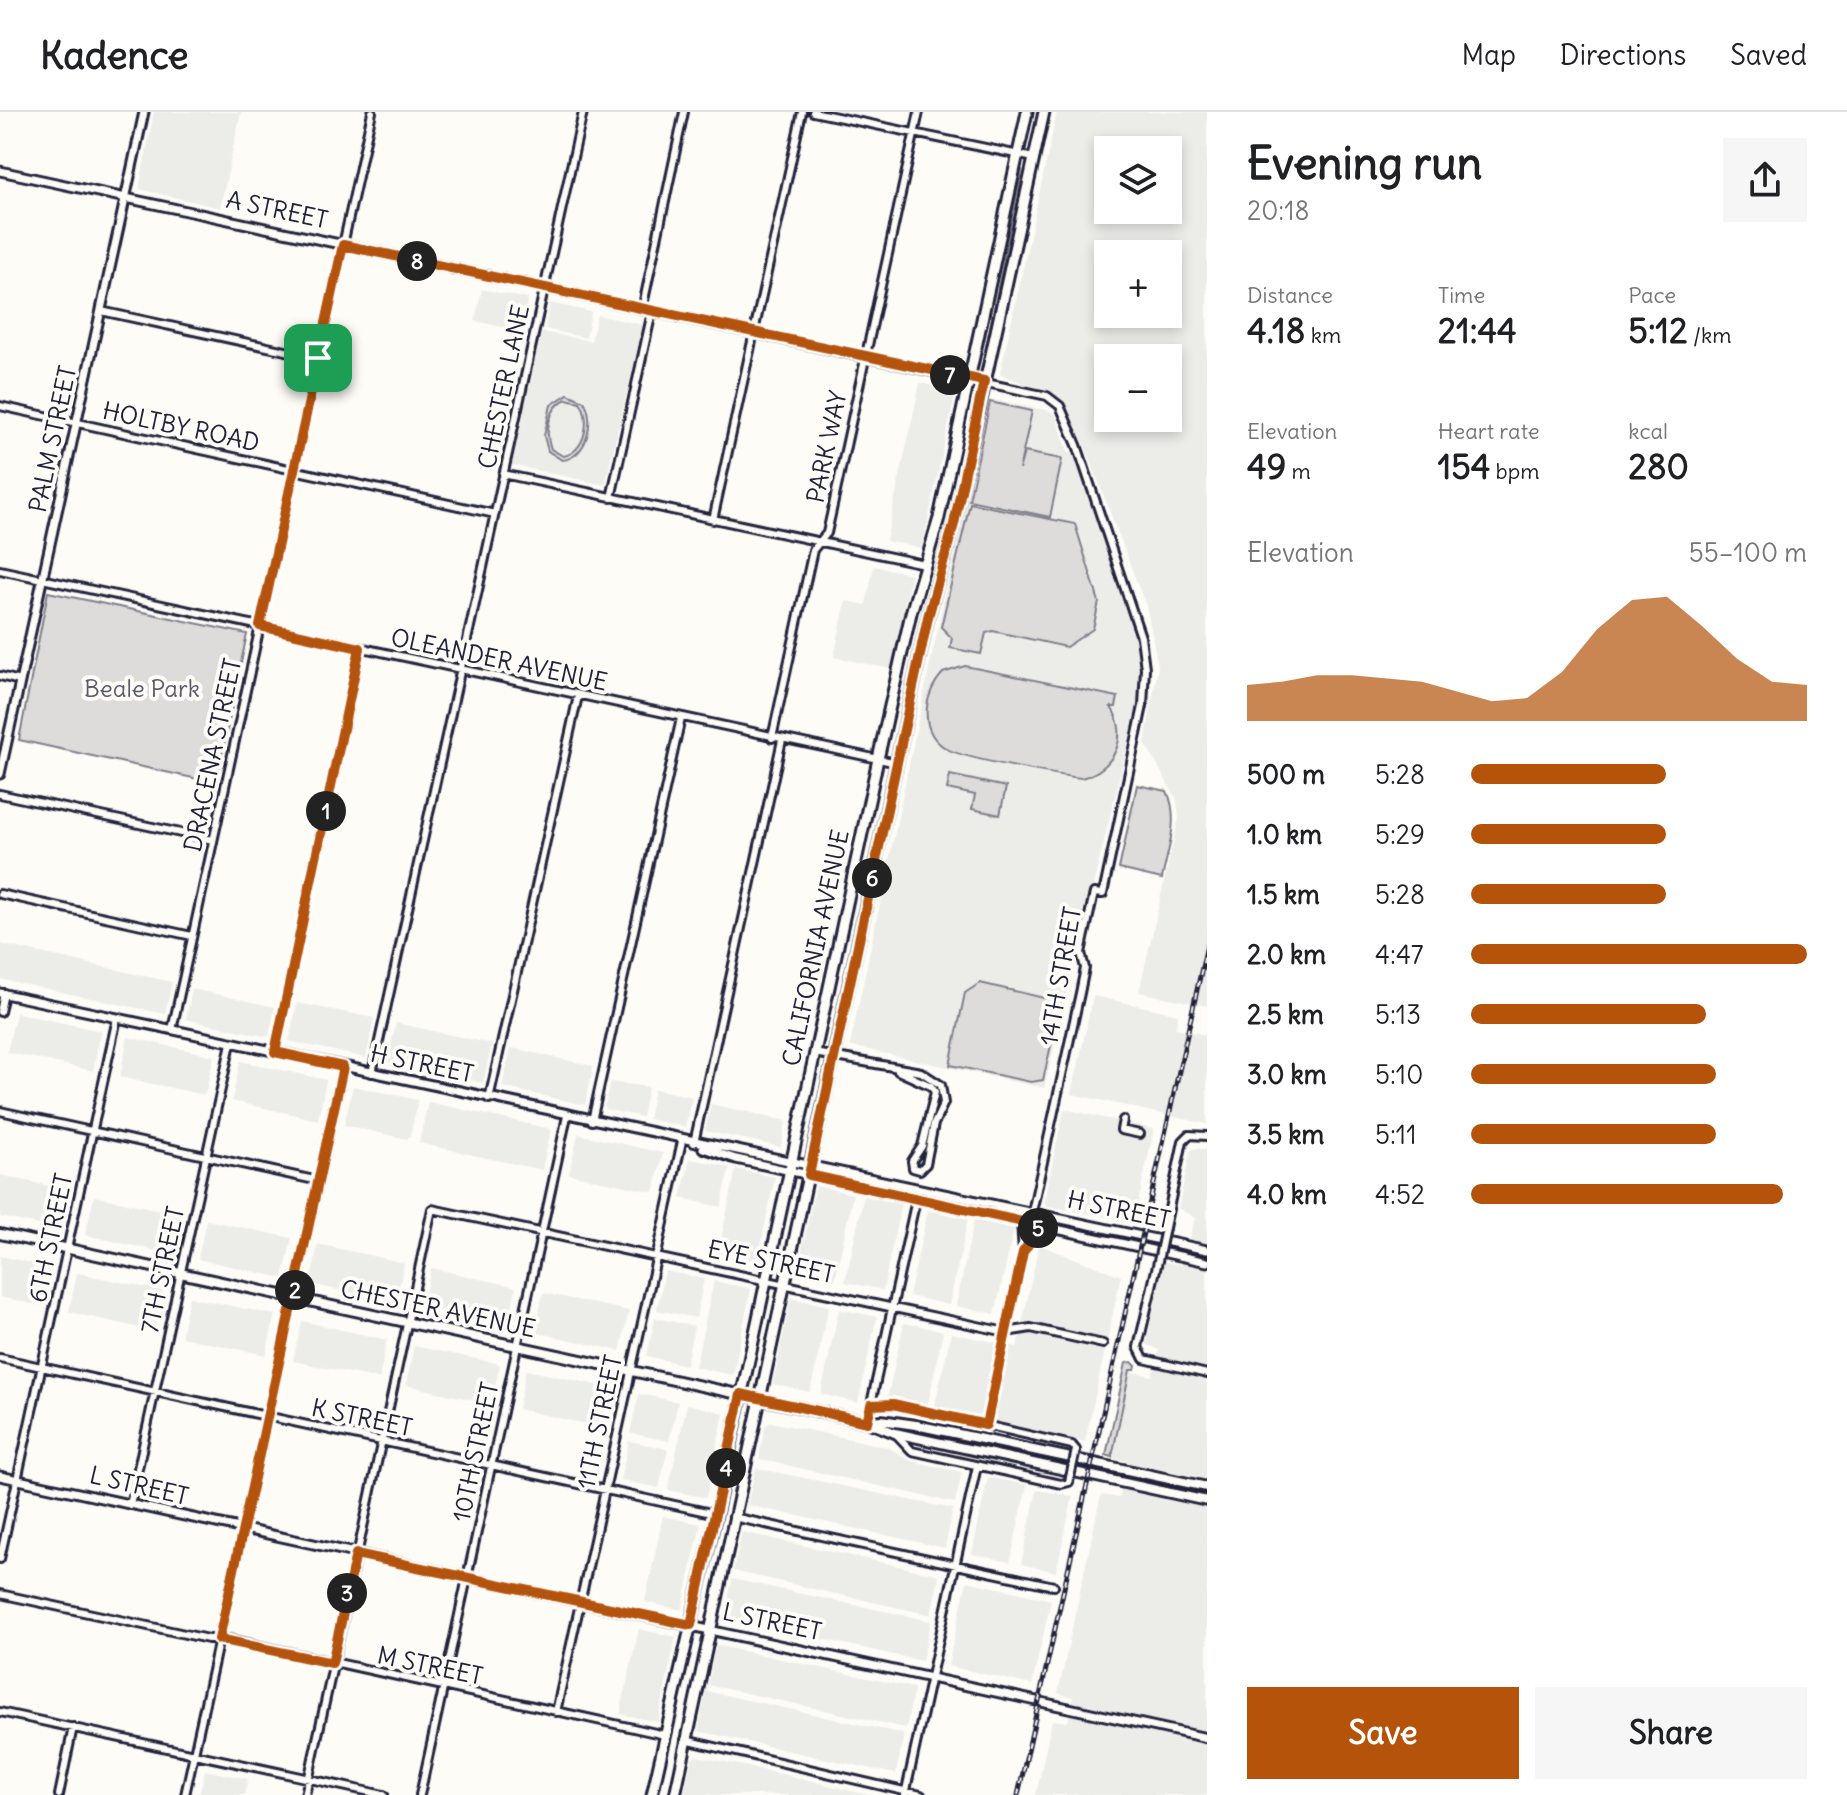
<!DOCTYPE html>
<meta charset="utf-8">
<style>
:root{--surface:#fff;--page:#f6f6f6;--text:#202124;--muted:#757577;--line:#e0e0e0;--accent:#b45309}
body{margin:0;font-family:Delius,sans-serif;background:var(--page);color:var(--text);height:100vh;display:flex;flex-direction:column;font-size:30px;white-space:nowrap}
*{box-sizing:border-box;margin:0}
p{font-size:26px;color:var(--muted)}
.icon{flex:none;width:44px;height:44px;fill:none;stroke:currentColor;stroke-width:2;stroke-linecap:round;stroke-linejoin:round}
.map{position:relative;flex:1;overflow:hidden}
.details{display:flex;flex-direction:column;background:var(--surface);width:640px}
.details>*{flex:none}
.controls{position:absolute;left:1094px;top:24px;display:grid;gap:16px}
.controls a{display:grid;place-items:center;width:88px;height:88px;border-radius:0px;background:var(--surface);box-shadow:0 4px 12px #0003;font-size:40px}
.pin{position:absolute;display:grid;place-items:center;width:68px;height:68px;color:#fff;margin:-34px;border-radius:16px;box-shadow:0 4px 12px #0006}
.km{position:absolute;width:40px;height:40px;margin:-20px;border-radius:50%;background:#222;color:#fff;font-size:22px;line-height:40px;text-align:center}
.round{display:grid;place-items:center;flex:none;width:84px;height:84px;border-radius:0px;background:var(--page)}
.summary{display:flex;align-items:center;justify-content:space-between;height:136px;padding:0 40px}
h1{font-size:44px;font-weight:800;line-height:60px}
.metrics{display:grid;grid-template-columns:repeat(3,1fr);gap:12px;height:136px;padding:8px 40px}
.metrics div{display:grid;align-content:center}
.metrics b{font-size:34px;font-weight:800}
.metrics small{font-size:22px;font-weight:400}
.metrics p{font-size:22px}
.chart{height:224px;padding:16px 40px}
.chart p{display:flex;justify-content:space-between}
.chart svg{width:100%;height:144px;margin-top:8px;fill:var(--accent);opacity:.7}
.action{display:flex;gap:16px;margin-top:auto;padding:16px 40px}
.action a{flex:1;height:92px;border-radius:0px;background:var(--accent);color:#fff;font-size:32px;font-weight:800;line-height:92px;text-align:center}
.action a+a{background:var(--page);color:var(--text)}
ul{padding:0 40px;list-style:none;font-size:26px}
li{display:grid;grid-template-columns:128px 96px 1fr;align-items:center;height:60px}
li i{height:20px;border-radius:10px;background:var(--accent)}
header{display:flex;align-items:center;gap:48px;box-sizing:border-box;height:112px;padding:0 40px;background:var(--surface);border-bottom:2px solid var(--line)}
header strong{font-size:38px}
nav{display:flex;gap:44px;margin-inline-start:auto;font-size:28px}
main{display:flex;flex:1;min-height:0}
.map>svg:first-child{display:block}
.built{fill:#ecece9;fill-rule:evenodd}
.green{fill:#dddcdb;stroke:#807f8b;stroke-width:2;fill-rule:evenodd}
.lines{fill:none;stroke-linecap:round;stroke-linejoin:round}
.minor-casing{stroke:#22223b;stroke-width:12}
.tertiary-casing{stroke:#22223b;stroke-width:13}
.secondary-casing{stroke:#22223b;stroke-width:14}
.primary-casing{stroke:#22223b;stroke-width:15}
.minor{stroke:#fdfcf7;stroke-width:6}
.tertiary{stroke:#fdfcf7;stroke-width:7}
.secondary{stroke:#fdfcf7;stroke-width:8}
.primary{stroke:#fdfcf7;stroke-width:9}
.rail-casing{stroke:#22223b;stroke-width:5}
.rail{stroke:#fdfcf7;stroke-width:2;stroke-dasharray:6;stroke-linecap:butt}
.minor-bridge-casing{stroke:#22223b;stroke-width:12;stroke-linecap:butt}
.minor-bridge{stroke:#fdfcf7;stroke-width:6}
.route-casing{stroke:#fff;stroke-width:16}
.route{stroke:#b45309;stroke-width:10}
.labels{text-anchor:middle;stroke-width:8;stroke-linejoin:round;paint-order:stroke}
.street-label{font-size:24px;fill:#22223b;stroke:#fdfcf7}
.park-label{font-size:24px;fill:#5a5a6b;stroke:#fdfcf7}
</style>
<header>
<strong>Kadence</strong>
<nav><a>Map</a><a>Directions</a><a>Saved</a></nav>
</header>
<main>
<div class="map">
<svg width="1207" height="1683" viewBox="0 0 1207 1683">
<rect width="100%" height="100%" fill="#fdfcf7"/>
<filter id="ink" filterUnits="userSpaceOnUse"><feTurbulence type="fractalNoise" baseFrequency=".0125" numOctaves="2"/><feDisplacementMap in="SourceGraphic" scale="16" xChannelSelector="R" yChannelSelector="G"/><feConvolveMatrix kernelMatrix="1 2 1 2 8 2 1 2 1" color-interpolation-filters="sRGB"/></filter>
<g filter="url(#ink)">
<path class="built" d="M154,0H241L220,96L139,77Z
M1057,0H1207V894L1139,880L1179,705L1177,688L1145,631L1158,554L1147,497L1083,329L1053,292L1029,274L1000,262ZM1108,38H1168V98H1108ZM1108,142H1168V202H1108ZM1108,246H1168V306H1108Z
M482,177L528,187L521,219L475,209Z
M550,191L591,200L586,226L545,217Z
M597,203L643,213L605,373L512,353L542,220L591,229Z
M920,271L956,279L922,436L886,429Z
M994,288L1051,299L1056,304L1068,339L1077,347L1137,527L1139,552V585L1044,976L850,934L946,477Z
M874,454L911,462L891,557L834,545L846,489L866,493Z
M0,832L172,870L165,902L0,867Z
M192,877L275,895L269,925L186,907Z
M1093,884L1178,902L1176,916L1207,923V1012L1072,982Z
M297,891L374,906L366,946L289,929Z
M16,901L101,919L93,959L7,940Z
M396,911L492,932L483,971L387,950Z
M128,925L214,944L205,983L120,965Z
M511,936L593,954L585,993L502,975Z
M240,949L326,968L318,1008L232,989Z
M610,970L648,975L642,1005L604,997Z
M353,974L418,988L410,1024L407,1027L344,1013Z
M654,977L692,985L685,1015L648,1007Z
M428,990L551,1017L542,1058L419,1031Z
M711,992L786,1009L781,1035L705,1019Z
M1064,997L1154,1017L1134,1110L1047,1094L1044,1090Z
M578,1022L663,1041L654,1080L569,1062Z
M1197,1036L1207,1038V1683H1036L1052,1608L1068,1610L1073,1585L1058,1581L1101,1383L1119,1386L1129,1350L1109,1345L1128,1259L1152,1264L1159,1238L1146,1232L1164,1150L1182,1153L1195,1106L1178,1096L1191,1038Z
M690,1047L730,1055L721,1095L681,1086Z
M736,1057L775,1065L757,1151L718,1142Z
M0,1063L67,1078L59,1117L0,1105Z
M816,1074L853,1082L835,1168L797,1160Z
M94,1084L179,1102L171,1142L85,1123Z
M864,1084L901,1092L883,1178L845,1170Z
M928,1098L968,1107L949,1193L909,1184Z
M206,1108L292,1126L283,1166L198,1147Z
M974,1108L1014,1117L995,1202L956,1194Z
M318,1132L404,1151L396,1190L310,1172Z
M1039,1133L1121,1164L1085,1330L934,1297L951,1221L1017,1235Z
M0,1144L50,1155L42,1194L0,1185Z
M431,1156L516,1175L508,1214L422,1196Z
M665,1159L704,1167L696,1206L657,1198Z
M77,1161L163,1179L154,1219L69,1200Z
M714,1169L751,1177L733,1263L695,1255Z
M543,1181L629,1199L620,1239L535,1220Z
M189,1185L275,1203L266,1243L181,1225Z
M791,1186L829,1194L810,1280L773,1272Z
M839,1197L877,1205L858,1291L821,1282Z
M655,1206L694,1214L686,1253L647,1244Z
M302,1209L387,1228L379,1267L293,1249Z
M904,1211L943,1219L927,1296L887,1287Z
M414,1234L500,1252L491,1292L406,1273Z
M526,1258L612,1276L604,1316L518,1297Z
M639,1282L678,1290L669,1329L630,1321Z
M687,1292L724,1301L706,1386L668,1378Z
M771,1310L887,1335L911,1349L962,1360L955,1391L759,1347L765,1314Z
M629,1329L668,1337L659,1376L620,1368Z
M756,1356L953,1397L945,1436L747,1393Z
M988,1365L1027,1373L1010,1450L972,1442Z
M1037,1378L1073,1384L1056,1460L1021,1452Z
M663,1404L701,1412L682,1498L645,1490Z
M742,1420L939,1463L931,1503L733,1459Z
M732,1467L931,1509L922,1549L725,1506Z
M967,1469L1051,1488L1032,1573L948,1554Z
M639,1517L676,1525L658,1610L620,1602Z
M716,1533L914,1576L906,1616L708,1573Z
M706,1579L904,1622L896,1662L698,1619Z
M697,1644L791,1664L868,1683H684L692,1646Z
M205,1658L248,1667L244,1683H199Z"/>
<path class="green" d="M1022,57L1018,92L982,255Z
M568,282L584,289C596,308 587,346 562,348L548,339L544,324L551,293ZM566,287L580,290C592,307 585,341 563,344L551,337C544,320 549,295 566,287Z
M990,290L1032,299L1019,358L1024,340L1062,347L1050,405L969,388Z
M970,391L1075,412L1099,490L1093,517L1066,535L993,519L986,521L981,542L950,536L952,526L941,515Z
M48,480L247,522L216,671L19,628Z
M965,554L1118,585L1116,595H1111C1130,623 1115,658 1081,666C1057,663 965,647 947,637C918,620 923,582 943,561Z
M950,663L1006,675L1000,703L972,697L975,683L947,677Z
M1137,673L1167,679C1180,707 1168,737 1162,767L1119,757Z
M980,871L1061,890L1043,968L1031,970L950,953L965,881Z
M1132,1250L1136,1254L1135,1258H1130L1112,1345L1106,1343L1126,1251Z"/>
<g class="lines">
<g class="minor-casing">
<path id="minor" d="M813,0L1034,46
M642,198L684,0
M101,199L318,246
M968,267L1047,284L1060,294L1077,333L1141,525L1145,556L1143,594L1103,782L1094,781L1081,841L1085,856L1080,881L1032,1100
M0,294L495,402
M503,362L924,452
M611,386L652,200
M713,408L802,0
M0,458L897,651
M0,564L20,569
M772,626L813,438L827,421L919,0
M0,682L213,728
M0,782L192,824
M0,900L4,881
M172,918L372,0
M275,940L360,536
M814,941L921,960L941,973L944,991L934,1012L926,1052L920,1058L913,1056L912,1049L922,1034L935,980L931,974L898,959
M372,961L583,0
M489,987L578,584
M0,999L319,1069
M1123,1008L1121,1018L1140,1022
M592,1009L681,606
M694,1031L782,628
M1165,1116L1183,1029L1189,1023L1207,1024
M1026,1133L1041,1114
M1158,1149L1138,1235L1144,1247L1207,1262
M0,1246L716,1402
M871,1293L893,1292L1072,1333L1076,1338
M867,1310L917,1083
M986,1313L1023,1140L1021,1110
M895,1321L912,1339L1061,1372L1069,1370
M130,1393L231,931
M733,1405L1054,1474
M0,1447L117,906
M0,1482L208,1527H229L665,1623
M0,1600L384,1683
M556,1600L682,1029
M685,1628L921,1683
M59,1683L73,1615
M185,1683L293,1186
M305,1683L432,1097L1006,1220L1031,1216L1103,1232
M420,1683L567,1004
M905,1683L977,1354"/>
</g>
<g class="tertiary-casing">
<path id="tertiary" d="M0,59L968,267
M0,662L144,0
M0,881L1207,1138
M703,1036L736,1047L1207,1150
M996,1100L1024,1104L1032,1100
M293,1186L343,955
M0,1364L1207,1626"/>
</g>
<g class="secondary-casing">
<path id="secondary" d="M0,1122L867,1310L895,1321L1207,1389
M867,1310L881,1308L916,1313L1207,1375"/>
</g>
<g class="primary-casing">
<path id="primary" d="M652,1683L716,1402L878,647L911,501L939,406L1027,0
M675,1683L928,505L954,412L1044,0"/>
</g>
<use href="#minor" class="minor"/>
<use href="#tertiary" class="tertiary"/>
<use href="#secondary" class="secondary"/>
<use href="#primary" class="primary"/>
<g class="rail-casing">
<path id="rail" d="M1018,1683L1207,833"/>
</g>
<use href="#rail" class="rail"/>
<g class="minor-bridge-casing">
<path id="minor-bridge" d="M1158,1149L1165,1116
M1069,1370L1076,1338"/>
</g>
<use href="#minor-bridge" class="minor-bridge"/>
</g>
</g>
<g class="lines" filter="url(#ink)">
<g class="route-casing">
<path id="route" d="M343,133L984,269L954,412L928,505L809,1063L1041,1114L1023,1140L986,1313L893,1292L871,1293L867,1310L741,1282L691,1513L356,1442L332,1551L219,1527L343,955L275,940L360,536L260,514Z"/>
</g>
<use href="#route" class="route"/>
</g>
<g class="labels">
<g class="street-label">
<text transform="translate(277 98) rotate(12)" y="8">A STREET</text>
<text transform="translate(504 275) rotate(-78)" y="8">CHESTER LANE</text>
<text transform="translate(181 315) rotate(12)" y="8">HOLTBY ROAD</text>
<text transform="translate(53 327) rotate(-78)" y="8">PALM STREET</text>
<text transform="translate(827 335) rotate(-78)" y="8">PARK WAY</text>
<text transform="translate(499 548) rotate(12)" y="8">OLEANDER AVENUE</text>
<text transform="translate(213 643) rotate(-78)" y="8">DRACENA STREET</text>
<text transform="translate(816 836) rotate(-78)" y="8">CALIFORNIA AVENUE</text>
<text transform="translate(1061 864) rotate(-80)" y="8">14TH STREET</text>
<text transform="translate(422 952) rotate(12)" y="8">H STREET</text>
<text transform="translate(1119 1098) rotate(12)" y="8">H STREET</text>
<text transform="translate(51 1126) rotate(-78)" y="8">6TH STREET</text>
<text transform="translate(771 1150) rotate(12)" y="8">EYE STREET</text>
<text transform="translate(163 1158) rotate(-78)" y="8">7TH STREET</text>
<text transform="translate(438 1197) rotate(12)" y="8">CHESTER AVENUE</text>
<text transform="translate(362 1306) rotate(12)" y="8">K STREET</text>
<text transform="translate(600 1310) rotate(-78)" y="8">11TH STREET</text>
<text transform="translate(476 1340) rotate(-78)" y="8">10TH STREET</text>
<text transform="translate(139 1374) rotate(13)" y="8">L STREET</text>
<text transform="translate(772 1510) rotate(12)" y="8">L STREET</text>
<text transform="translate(430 1554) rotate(12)" y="8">M STREET</text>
</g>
<g class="park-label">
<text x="142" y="585">Beale Park</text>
</g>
</g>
</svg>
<div class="controls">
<a><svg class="icon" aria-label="layers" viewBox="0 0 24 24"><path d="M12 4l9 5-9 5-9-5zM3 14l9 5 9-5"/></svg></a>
<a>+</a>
<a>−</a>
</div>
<div class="pin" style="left:318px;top:246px;background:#1e9e55"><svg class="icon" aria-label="arrive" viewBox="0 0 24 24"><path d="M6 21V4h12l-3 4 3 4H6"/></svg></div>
<b class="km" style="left:326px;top:699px">1</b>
<b class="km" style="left:295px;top:1178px">2</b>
<b class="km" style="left:347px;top:1481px">3</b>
<b class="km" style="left:726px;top:1356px">4</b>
<b class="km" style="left:1038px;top:1116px">5</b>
<b class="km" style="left:872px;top:766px">6</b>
<b class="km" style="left:950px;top:263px">7</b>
<b class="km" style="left:417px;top:149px">8</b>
</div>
<section class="details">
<div class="summary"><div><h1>Evening run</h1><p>20:18</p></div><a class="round"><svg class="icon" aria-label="share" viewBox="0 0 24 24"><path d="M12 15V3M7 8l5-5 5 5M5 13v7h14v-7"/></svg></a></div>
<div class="metrics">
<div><p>Distance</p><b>4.18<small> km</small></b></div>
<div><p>Time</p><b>21:44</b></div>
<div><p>Pace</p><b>5:12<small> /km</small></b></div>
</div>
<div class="metrics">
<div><p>Elevation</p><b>49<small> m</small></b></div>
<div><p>Heart rate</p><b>154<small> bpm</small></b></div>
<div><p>kcal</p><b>280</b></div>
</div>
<div class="chart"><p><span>Elevation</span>55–100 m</p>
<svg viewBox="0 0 160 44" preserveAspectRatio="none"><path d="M0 44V33L10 32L20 30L30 30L40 31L50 32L60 35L70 38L80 37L90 29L100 16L110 7L120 6L130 15L140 25L150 32L160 33V44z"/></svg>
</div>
<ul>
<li><b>500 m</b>5:28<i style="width:58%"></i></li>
<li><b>1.0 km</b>5:29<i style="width:58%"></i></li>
<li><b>1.5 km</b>5:28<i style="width:58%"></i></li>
<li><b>2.0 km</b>4:47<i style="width:100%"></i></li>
<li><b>2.5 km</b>5:13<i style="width:70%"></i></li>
<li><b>3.0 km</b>5:10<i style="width:73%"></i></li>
<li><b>3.5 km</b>5:11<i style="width:73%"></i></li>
<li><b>4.0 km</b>4:52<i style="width:93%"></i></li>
</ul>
<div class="action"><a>Save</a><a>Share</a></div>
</section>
</main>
